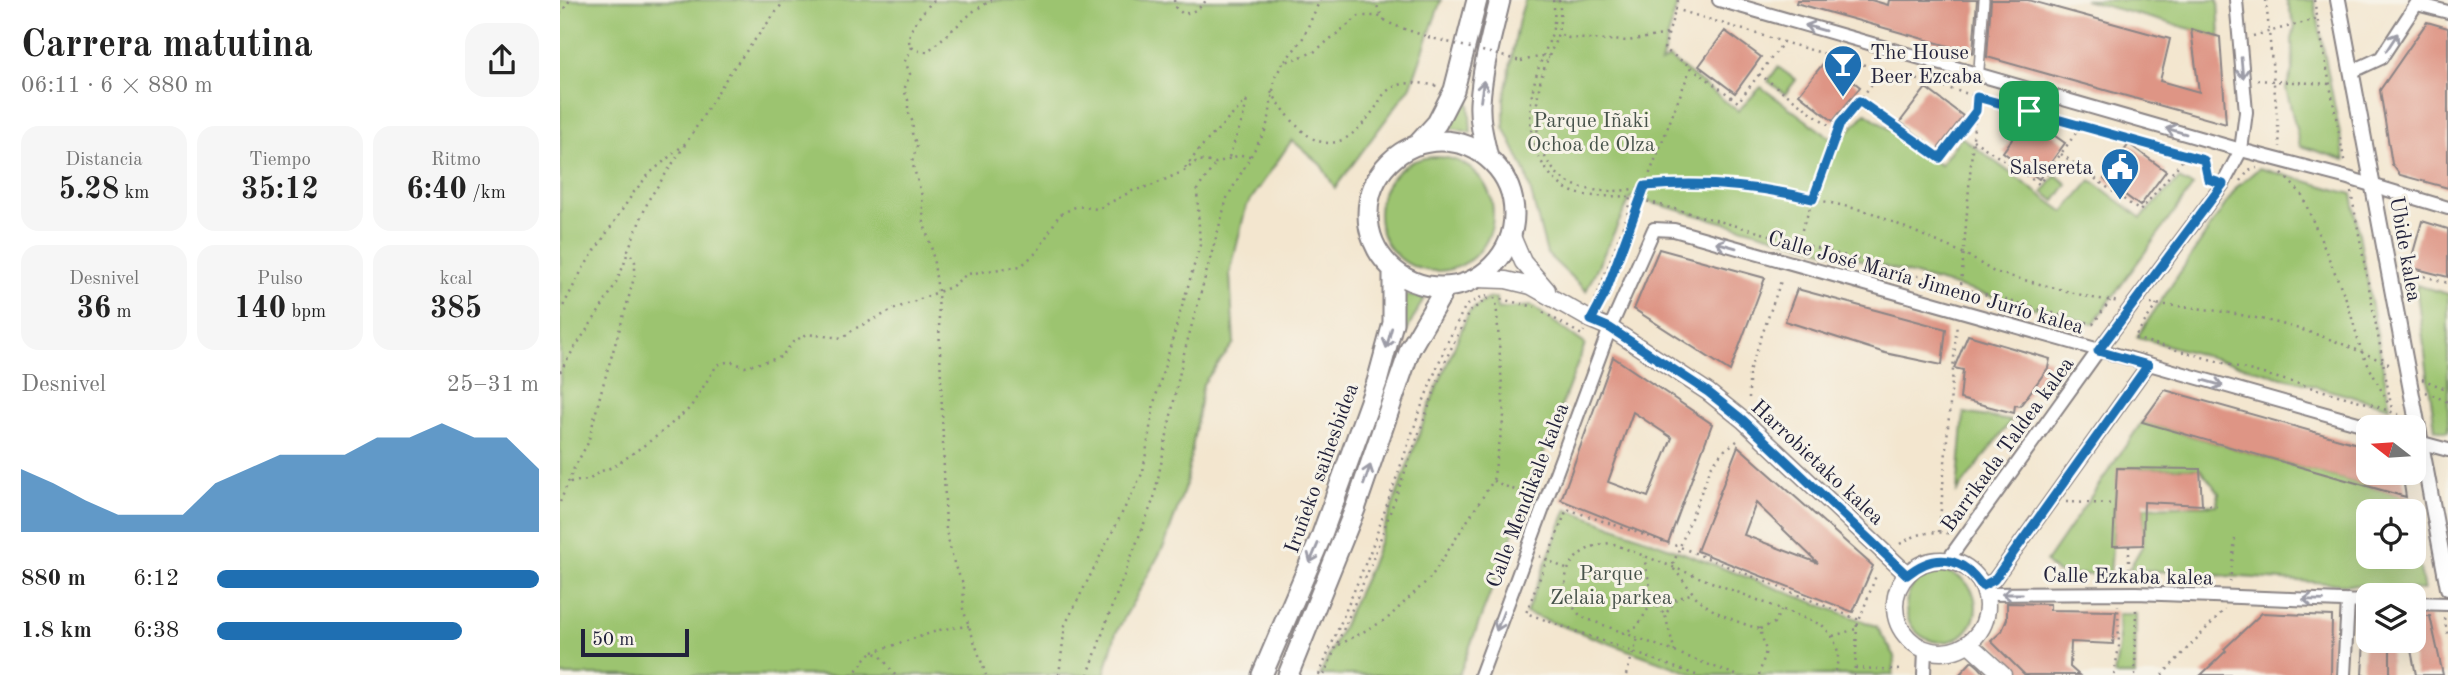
<!DOCTYPE html>
<html lang="es">
<meta charset="utf-8">
<style>
:root{--surface:#fff;--page:#f6f6f6;--text:#222;--muted:#767676;--accent:#1f6fb2}
body{margin:0;font-family:"Old Standard TT",serif;background:var(--page);color:var(--text);height:100vh;display:flex;flex-direction:column;font-size:26px;white-space:nowrap}
*{box-sizing:border-box;margin:0}
p{font-size:23px;color:var(--muted)}
.icon{flex:none;width:38px;height:38px;fill:none;stroke:currentColor;stroke-width:2;stroke-linecap:round;stroke-linejoin:round}
.map{position:relative;flex:1;overflow:hidden}
.sheet{display:flex;flex-direction:column;background:var(--surface);width:560px}
.sheet>*{flex:none}
.needle{width:46px;rotate:287deg}
.fabs{position:absolute;left:1796px;top:415px;display:grid;gap:14px}
.fabs a{display:grid;place-items:center;width:70px;height:70px;border-radius:14px;background:var(--surface);box-shadow:0 7px 28px #0002;font-size:35px}
.scale{position:absolute;left:21px;bottom:18px;width:108px;box-sizing:border-box;padding-left:7px;border:4px solid #22223b;border-top:0;font-size:19px;line-height:24px;white-space:nowrap;color:#22223b;-webkit-text-stroke:5px #f7f3e8;paint-order:stroke}
.pin{position:absolute;display:grid;place-items:center;width:60px;height:60px;color:#fff;margin:-30px;border-radius:14px;box-shadow:0 4px 10px #0006}
.round{display:grid;place-items:center;flex:none;width:74px;height:74px;border-radius:21px;background:var(--page)}
.head{display:flex;align-items:center;justify-content:space-between;height:119px;padding:0 21px}
h1{font-size:38px;font-weight:600;line-height:52px}
.metrics{display:grid;grid-template-columns:repeat(3,1fr);gap:10px;height:119px;padding:7px 21px}
.metrics div{display:grid;align-content:center;border-radius:18px;background:var(--page);text-align:center}
.metrics b{font-size:30px;font-weight:600}
.metrics small{font-size:19px;font-weight:400}
.metrics p{font-size:19px}
.chart{height:196px;padding:14px 21px}
.chart p{display:flex;justify-content:space-between}
.chart svg{width:100%;height:126px;margin-top:7px;fill:var(--accent);opacity:.7}
ul{padding:0 21px;list-style:none;font-size:23px}
li{display:grid;grid-template-columns:112px 84px 1fr;align-items:center;height:52px}
li i{height:18px;border-radius:9px;background:var(--accent)}
main{display:flex;flex:1;min-height:0}
.map>svg:first-child{display:block}
.green{fill:#9cc46f;stroke:#5f7355;stroke-width:2}
.building{fill:#de9585;fill-rule:evenodd}
.lines{fill:none;stroke-linecap:round;stroke-linejoin:round}
.pedestrian-casing{stroke:#8a8485;stroke-width:12}
.minor-casing{stroke:#8a8485;stroke-width:16}
.tertiary-casing{stroke:#8a8485;stroke-width:18}
.secondary-casing{stroke:#8a8485;stroke-width:19}
.trunk-casing{stroke:#8a8485;stroke-width:23}
.path{stroke:#8a8485;stroke-width:2.5;stroke-dasharray:2 5;stroke-linecap:butt}
.pedestrian{stroke:#fff;stroke-width:9}
.minor{stroke:#fff;stroke-width:12}
.tertiary{stroke:#fff;stroke-width:14}
.secondary{stroke:#fff;stroke-width:16}
.trunk{stroke:#fff;stroke-width:19}
.path-bridge{stroke:#8a8485;stroke-width:2.5;stroke-dasharray:2 5;stroke-linecap:butt}
.oneway{stroke:#9c9ca7}
.route-casing{stroke:#fff;stroke-width:14}
.route{stroke:#1f6fb2;stroke-width:9}
.labels{text-anchor:middle;stroke-width:6;stroke-linejoin:round;paint-order:stroke}
.poi-label{font-size:21px;fill:#22223b;stroke:#f7f3e8;text-anchor:start}
.park-label{font-size:21px;fill:#47534b;stroke:#f7f3e8}
.street-label{font-size:21px;fill:#22223b;stroke:#f7f3e8}
</style>
<main>
<section class="sheet">
<div class="head"><div><h1>Carrera matutina</h1><p>06:11 · 6 × 880 m</p></div><a class="round"><svg class="icon" aria-label="share" viewBox="0 0 24 24"><path d="M12 15V3M7 8l5-5 5 5M5 13v7h14v-7"/></svg></a></div>
<div class="metrics">
<div><p>Distancia</p><b>5.28<small> km</small></b></div>
<div><p>Tiempo</p><b>35:12</b></div>
<div><p>Ritmo</p><b>6:40<small> /km</small></b></div>
</div>
<div class="metrics">
<div><p>Desnivel</p><b>36<small> m</small></b></div>
<div><p>Pulso</p><b>140<small> bpm</small></b></div>
<div><p>kcal</p><b>385</b></div>
</div>
<div class="chart"><p><span>Desnivel</span>25–31 m</p>
<svg viewBox="0 0 160 44" preserveAspectRatio="none"><path d="M0 44V22L10 27L20 33L30 38L40 38L50 38L60 27L70 22L80 17L90 17L100 17L110 11L120 11L130 6L140 11L150 11L160 22V44z"/></svg>
</div>
<ul>
<li><b>880 m</b>6:12<i style="width:100%"></i></li>
<li><b>1.8 km</b>6:38<i style="width:76%"></i></li>
</ul>
</section>
<div class="map">
<svg width="1888" height="675" viewBox="0 0 1888 675">
<rect width="100%" height="100%" fill="#f7f3e8"/>
<filter id="ink" filterUnits="userSpaceOnUse"><feTurbulence type="fractalNoise" baseFrequency=".0143" numOctaves="2"/><feDisplacementMap in="SourceGraphic" scale="14" xChannelSelector="R" yChannelSelector="G"/><feConvolveMatrix kernelMatrix="1 2 1 2 8 2 1 2 1" color-interpolation-filters="sRGB"/></filter>
<filter id="wash" filterUnits="userSpaceOnUse"><feTurbulence type="fractalNoise" baseFrequency=".00686" numOctaves="4" result="noise"/><feDisplacementMap in="SourceGraphic" scale="28" xChannelSelector="R" yChannelSelector="G"/><feGaussianBlur stdDeviation="1.57" result="paint"/><feColorMatrix in="noise" values="0 0 0 0 0 0 0 0 0 0 0 0 0 0 0 0 0 1.4 0 .05"/><feComposite in="paint" operator="in"/></filter>
<g filter="url(#wash)">
<rect width="100%" height="100%" fill="#f3e6cf"/>
<path class="green" d="M0,0H881L851,86L775,188L761,165L732,140L686,207L670,273L674,343L643,384L626,484L605,544L556,633L544,675H0Z
M965,0H1118L1101,63L1109,58L1178,111L1201,87L1277,143L1306,113L1380,165L1401,137L1504,212L1531,180L1581,218L1619,179L1633,186L1533,324L1071,197L1026,291L987,254L966,173L944,127V99L959,19Z
M1524,0H1658L1660,37Z
M1726,0H1754L1785,160L1740,146L1726,88L1733,68L1732,40L1735,25Z
M1218,67L1236,80L1225,94L1208,81Z
M913,68L909,101L911,133L885,126L895,112Z
M819 214a57 57 0 1 1 114 0a57 57 0 1 1-114 0Z
M1699,168L1792,194L1830,407L1577,337L1677,187Z
M1496,175L1507,184L1495,201L1483,192Z
M1856,285L1888,294V432L1875,429Z
M844,295L864,298L840,344Z
M936,298L937,309L972,306L1025,344L899,675H760L810,567L872,399L909,312L927,299Z
M1404,413L1451,421L1397,492Z
M1582,422L1846,497L1849,511H1808V556H1853V533L1864,590L1569,569L1583,545L1584,507L1657,505L1659,493L1640,469L1558,468L1550,576L1497,573L1486,562Z
M1007,509L1316,626L1335,656L1333,675H1136L966,613Z
M1346 607a35 35 0 1 1 70 0a35 35 0 1 1-70 0Z
M1558,614H1576L1575,675H1554L1559,646Z"/>
<g id="blocks">
<path class="building" d="M1237,0H1311L1328,5L1329,0H1417L1413,53L1236,3Z
M1431,0H1468L1610,39L1600,81L1639,92L1631,29L1660,37L1666,124L1427,57Z
M1867,22L1888,28V188L1840,175L1832,164L1820,90Z
M1165,31L1201,57L1175,93L1139,66Z
M1266,60L1300,87L1273,121L1239,94Z
M1366,88L1403,116L1377,150L1340,122Z
M1468,117L1505,143L1479,179L1443,152Z
M1569,144L1606,171L1580,206L1544,179Z
M1862,221L1888,229V277L1849,267Z
M1099,249L1205,278L1170,371L1074,309Z
M1237,289L1386,329L1382,365L1325,353L1225,321Z
M1408,335L1490,359L1488,368L1460,406L1455,405L1454,413L1400,399L1403,370L1394,368Z
M1053,357L1152,424L1108,543L1001,500ZM1073,412L1112,438L1088,497L1048,482Z
M1605,390L1808,447V472H1842L1846,497L1582,422Z
M1178,446L1313,566L1293,612L1137,551ZM1196,503L1258,563L1184,535Z
M1557,468L1640,469L1642,505L1584,502L1583,545L1553,546Z
M1447,603L1490,604V610L1556,611L1553,644L1511,642L1510,667L1519,675H1465L1431,641L1442,631L1447,619Z
M1702,613L1772,616L1771,675H1641L1666,651L1664,649Z
M1853,616H1870L1883,675H1856L1849,640H1853Z
M1804,640H1830V675H1802Z
M1412,661L1419,667L1426,675H1399Z"/>
</g>
</g>
<g filter="url(#ink)">
<use href="#blocks" fill-opacity="0" stroke="#8a8485" stroke-width="2"/>
<g class="lines">
<g class="pedestrian-casing">
<path id="pedestrian" d="M1419,69L1424,0"/>
</g>
<g class="minor-casing">
<path id="minor" d="M1159,0L1681,150L1788,178L1888,208
M1857,4L1888,12
M1793,71L1821,58L1859,0
M1855,441L1888,450
M1388,560L1538,351L1663,184L1681,150L1686,112L1676,0
M1422,586L1434,580L1588,365
M1425,594L1576,593L1808,602
M1853,603L1888,604
M921,675L1050,328L1094,229L1114,230L1812,427
M1364,675L1365,649
M1784,675L1788,601"/>
</g>
<g class="tertiary-casing">
<path id="tertiary" d="M1778,0L1888,588"/>
</g>
<g class="secondary-casing">
<path id="secondary" d="M951,234L963,262L987,290
M916,279L946,280L971,286L1031,320L1050,328L1148,392L1183,420L1347,574
M1335 606a46 46 0 1 1 92 0a46 46 0 1 1-92 0Z
M1408,643L1443,675"/>
</g>
<g class="trunk-casing">
<path id="trunk" d="M808 214a73 73 0 1 1 146 0a73 73 0 1 1-146 0Z
M857,145L877,123L894,90L917,0
M928,158C924,140 919,122 920,103C922,68 932,34 940,0
M702,675L761,537L817,382L833,323V270
M728,675L795,509L850,349L886,287"/>
</g>
<path class="path" d="M374,0C361,13 329,50 367,52L415,10L432,0
M614,0L615,7L623,14C632,12 641,9 646,0
M814,0L824,20
M993,0C998,30 988,41 979,67C968,98 965,137 984,166C991,177 1002,189 1016,193C1035,199 1055,194 1075,198L1533,324L1550,301
M999,0C1005,38 987,50 980,83C973,117 974,159 1006,181C1027,194 1063,193 1085,186L1045,294L1038,307
M1118,0L1104,49L1131,67L1085,186L1122,183L1224,192L1310,212L1405,254L1434,272L1533,298L1560,302
M1706,0L1720,147
M1754,0L1785,165
M1115,9L1230,44L1644,160L1649,179
M0,14L10,0
M1001,35L1009,38L1068,41L1108,34
M1693,36L1757,19
M351,47L345,61L350,74L344,90L348,100V111L353,123L352,133L357,146L352,162L362,196L364,224L372,250L378,291L386,531L395,567L404,585L403,609L426,675
M725,61L742,40L760,0
M961,61L983,56L989,58
M1131,67L1178,102L1223,43
M1199,74L1278,132
M1697,80L1770,84
M711,92C733,123 760,166 799,128C805,122 811,114 816,107C819,103 821,97 825,93C838,80 860,82 877,86
M1299,101L1380,158L1415,112
M1413,140L1479,184L1521,126
M1501,154L1580,211L1627,155
M669,157L683,118L687,100
M625,168L642,146L687,100
M1722,174L1741,193L1787,301L1802,353L1830,407
M1681,181L1689,170L1697,168
M1791,192L1832,410
M1237,243L1281,124L1323,70
M1844,270L1888,283
M1400,298L1417,89
M1591,304C1644,307 1698,316 1749,332C1778,341 1806,354 1833,366
M1597,304L1574,338L1807,403L1840,415
M1033,306L1067,216L1070,197
M0,312L22,270L74,192L90,173L127,142L169,74L225,0
M983,312L1022,335L1024,331
M0,372C20,335 60,290 68,250
M1862,379L1888,390
M1866,392L1888,402
M1189,398V372L1222,278
M1177,441L1162,452L1151,467L1112,567C1120,576 1126,584 1133,593C1146,611 1179,623 1200,629L1206,651L1199,675
M933,481L972,497
M10,482L29,480L39,472L55,466L97,436L130,408L157,365L170,361L185,367L221,357L233,342L247,334L283,338L294,329L337,308L391,287L407,274L461,266L478,251L499,215L517,206L538,209L572,191L593,185L624,171L638,160L656,163L680,155L690,156
M0,502L14,468L28,443L41,392L67,304L75,274V262L68,250L89,199L127,142
M1506,502L1555,504
M1642,505L1657,506
M1379,532L1397,323
M1340,544C1357,533 1372,530 1392,534
M1569,546V580
M979,556L1008,570
M1670,582L1675,539
M1093,601L1105,615
M1884,618L1888,635
M1200,629L1214,623L1222,609
M1062,633L1077,627L1093,601L1084,557
M1273,636L1296,629L1317,573
M779,645L827,619L871,577L933,481L944,416L936,299
M313,652L383,629L409,626
M1115,652L1105,615L1116,599L1133,593
M1295,668L1341,670
M291,675C301,668 303,659 312,652L320,655L335,675
M499,675L505,625L583,472L594,403L640,245L637,190L656,163
M528,675L551,609L594,498L623,357L667,198L705,131L709,118L715,77L723,63L754,52L799,16H818L833,25L868,37
M759,675L811,550L862,405L886,345L905,307L919,298L927,296
M764,675L810,567L887,357L909,312L927,299L936,298L975,307
M1066,675L1078,638
M1136,675L966,613L1007,509L1120,547L1297,619L1296,656L1294,675
M1176,675L1022,617C990,587 1007,546 1051,543L1262,625C1277,640 1283,655 1273,675
M1554,675L1559,646L1558,605
M1575,675L1576,605
M1602,675L1665,609"/>
<use href="#pedestrian" class="pedestrian"/>
<use href="#minor" class="minor"/>
<use href="#tertiary" class="tertiary"/>
<use href="#secondary" class="secondary"/>
<use href="#trunk" class="trunk"/>
<path class="path-bridge" d="M868,37L961,61"/>
</g>
<defs><path id="oneway-shaft" d="M-6 0H5M1.5-3L5.5 0L1.5 3" fill="none" stroke-width="1.6" stroke-linecap="round" stroke-linejoin="round" transform="scale(1.75)"/></defs>
<g class="oneway">
<use href="#oneway-shaft" transform="translate(1255 28) rotate(-164)"/>
<use href="#oneway-shaft" transform="translate(1832 42) rotate(-57)"/>
<use href="#oneway-shaft" transform="translate(1682 68) rotate(85)"/>
<use href="#oneway-shaft" transform="translate(922 91) rotate(-82)"/>
<use href="#oneway-shaft" transform="translate(1616 131) rotate(-164)"/>
<use href="#oneway-shaft" transform="translate(1166 245) rotate(-164)"/>
<use href="#oneway-shaft" transform="translate(829 338) rotate(105)"/>
<use href="#oneway-shaft" transform="translate(1653 383) rotate(16)"/>
<use href="#oneway-shaft" transform="translate(807 475) rotate(-71)"/>
<use href="#oneway-shaft" transform="translate(754 553) rotate(113)"/>
<use href="#oneway-shaft" transform="translate(1452 594) rotate(180)"/>
<use href="#oneway-shaft" transform="translate(1753 600) rotate(-178)"/>
<use href="#oneway-shaft" transform="translate(940 621) rotate(111)"/>
</g>
</g>
<g class="lines" filter="url(#ink)">
<g class="route-casing">
<path id="route" d="M1417,97L1644,160L1648,179L1663,184L1538,351L1588,365L1434,580L1422,586C1402,556 1375,552 1347,575L1183,420L1148,392L1050,328L1031,320L1045,294L1085,186C1140,181 1199,186 1253,199L1280,124L1299,101L1380,158L1416,111Z"/>
</g>
<use href="#route" class="route"/>
</g>
<defs>
<g id="bar-pin" transform="scale(2.0125)"><path d="M0 17L-7.5 6A9.5 9.5 0 1 1 7.5 6Z" fill="#1f6fb2" stroke="#f7f3e8"/><path d="M-6-5H6L.8 .8V4.5H3.5V6h-7V4.5H-.8V.8Z" fill="#fff"/></g>
<g id="civic-pin" transform="scale(2.0125)"><path d="M0 17L-7.5 6A9.5 9.5 0 1 1 7.5 6Z" fill="#1f6fb2" stroke="#f7f3e8"/><path d="M-.6-6.5H3V-4.5H.6V-3L4-1V1h2V6H-6V1h2V-1L-.6-3ZM-1.2 2.5V6h2.4V2.5Z" fill="#fff"/></g>
</defs>
<g fill-rule="evenodd">
<use href="#bar-pin" x="1283" y="64"/>
<use href="#civic-pin" x="1560" y="167"/>
</g>
<g class="labels">
<g class="poi-label">
<text x="1310" y="59">The House<tspan x="1310" dy="24">Beer Ezcaba</tspan></text>
<text x="1533" y="174" text-anchor="end">Salsereta</text>
</g>
<g class="park-label">
<text x="1031" y="127">Parque Iñaki<tspan x="1031" dy="24">Ochoa de Olza</tspan></text>
<text x="1051" y="580">Parque<tspan x="1051" dy="24">Zelaia parkea</tspan></text>
</g>
<g class="street-label">
<text transform="translate(1846 249) rotate(80)" y="7">Ubide kalea</text>
<text transform="translate(1366 282) rotate(16)" y="7">Calle José María Jimeno Jurío kalea</text>
<text transform="translate(1447 444) rotate(-54)" y="7">Barrikada Taldea kalea</text>
<text transform="translate(1258 462) rotate(43)" y="7">Harrobietako kalea</text>
<text transform="translate(761 468) rotate(-70)" y="7">Iruñeko saihesbidea</text>
<text transform="translate(967 495) rotate(-69)" y="7">Calle Mendikale kalea</text>
<text transform="translate(1568 576) rotate(1)" y="7">Calle Ezkaba kalea</text>
</g>
</g>
</svg>
<div class="fabs">
<a><svg class="needle" viewBox="-14 -14 28 28"><path d="M0-13l5 13h-10z" fill="#e53935"/><path d="M0 13l5-13h-10z" fill="#767676"/></svg></a>
<a><svg class="icon" aria-label="locate" viewBox="0 0 24 24"><circle cx="12" cy="12" r="6"/><path d="M12 2v4M12 18v4M2 12h4M18 12h4"/></svg></a>
<a><svg class="icon" aria-label="layers" viewBox="0 0 24 24"><path d="M12 4l9 5-9 5-9-5zM3 14l9 5 9-5"/></svg></a>
</div>
<div class="scale">50 m</div>
<div class="pin" style="left:1469px;top:111px;background:#1e9e55"><svg class="icon" aria-label="arrive" viewBox="0 0 24 24"><path d="M6 21V4h12l-3 4 3 4H6"/></svg></div>
</div>
</main>
